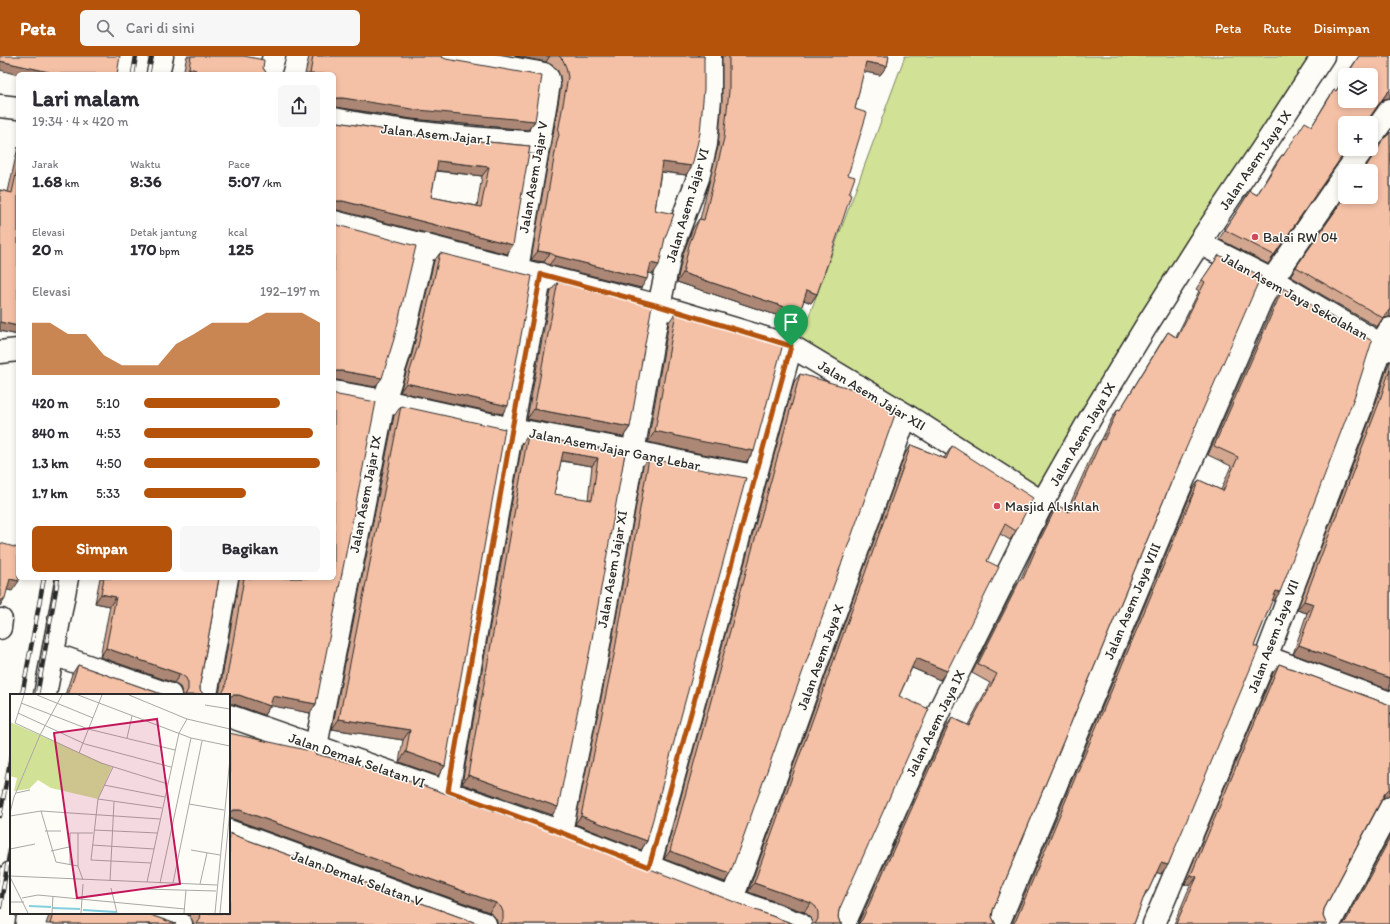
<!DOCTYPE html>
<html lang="id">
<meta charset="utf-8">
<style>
:root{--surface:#fff;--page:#f7f7f7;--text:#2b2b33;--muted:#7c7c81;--accent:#b45309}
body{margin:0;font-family:Itim,sans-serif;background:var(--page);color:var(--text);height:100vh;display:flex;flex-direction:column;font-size:15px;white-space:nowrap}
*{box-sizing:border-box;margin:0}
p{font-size:13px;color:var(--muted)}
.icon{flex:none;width:22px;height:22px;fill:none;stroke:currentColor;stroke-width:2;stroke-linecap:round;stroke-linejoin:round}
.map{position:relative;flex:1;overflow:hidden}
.sheet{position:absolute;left:16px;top:16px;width:320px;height:508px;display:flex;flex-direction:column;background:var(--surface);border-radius:6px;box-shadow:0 2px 6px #0003}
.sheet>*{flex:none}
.buttons{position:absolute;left:1338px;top:12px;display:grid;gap:8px}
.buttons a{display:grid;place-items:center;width:40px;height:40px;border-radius:6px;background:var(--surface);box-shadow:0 2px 6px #0003;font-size:20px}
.pin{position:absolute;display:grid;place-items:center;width:34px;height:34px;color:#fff;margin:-41px -17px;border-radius:50% 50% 50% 0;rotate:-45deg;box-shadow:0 0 4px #0007}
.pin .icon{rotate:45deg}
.round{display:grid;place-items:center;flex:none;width:42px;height:42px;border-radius:6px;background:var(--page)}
.headline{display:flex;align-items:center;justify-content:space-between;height:68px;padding:0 16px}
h1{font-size:22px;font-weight:700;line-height:30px}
.figures{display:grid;grid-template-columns:repeat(3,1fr);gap:6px;height:68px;padding:4px 16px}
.figures div{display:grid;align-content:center}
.figures b{font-size:17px;font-weight:700}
.figures small{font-size:11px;font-weight:400}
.figures p{font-size:11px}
.chart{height:112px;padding:8px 16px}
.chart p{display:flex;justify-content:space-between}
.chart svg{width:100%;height:72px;margin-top:4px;fill:var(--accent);opacity:.7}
.primary-button{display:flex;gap:8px;margin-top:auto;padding:8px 16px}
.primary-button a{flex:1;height:46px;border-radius:6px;background:var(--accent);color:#fff;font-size:16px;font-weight:700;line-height:46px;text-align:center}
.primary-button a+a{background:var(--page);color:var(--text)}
ul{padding:0 16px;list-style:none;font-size:13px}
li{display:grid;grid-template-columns:64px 48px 1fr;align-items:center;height:30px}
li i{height:10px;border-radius:5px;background:var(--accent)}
header{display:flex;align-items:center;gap:24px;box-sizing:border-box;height:56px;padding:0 20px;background:var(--accent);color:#fff}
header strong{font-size:19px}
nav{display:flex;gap:22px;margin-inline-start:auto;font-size:14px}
.search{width:280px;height:36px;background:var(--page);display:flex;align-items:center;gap:10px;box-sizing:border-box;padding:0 14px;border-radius:6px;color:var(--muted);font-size:15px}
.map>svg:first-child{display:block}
.green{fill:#d1e296;stroke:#7e8660}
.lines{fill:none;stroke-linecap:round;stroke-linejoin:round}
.minor-casing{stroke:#2b2b2b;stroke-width:25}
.minor{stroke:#fdfcf7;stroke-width:22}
.rail-casing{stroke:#2b2b2b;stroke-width:4.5}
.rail{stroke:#fdfcf7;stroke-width:3;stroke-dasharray:9;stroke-linecap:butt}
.wall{fill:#d3a68f;stroke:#2b2b2b;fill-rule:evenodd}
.shaded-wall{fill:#ac8774;stroke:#2b2b2b}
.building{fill:#f5c1a6;stroke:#2b2b2b;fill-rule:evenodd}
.route-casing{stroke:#fff;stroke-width:8}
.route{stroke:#b45309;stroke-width:5}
.poi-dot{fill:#d1495b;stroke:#fdfcf7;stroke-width:1.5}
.labels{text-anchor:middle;stroke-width:3;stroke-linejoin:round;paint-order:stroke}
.street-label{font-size:14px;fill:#2b2b2b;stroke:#fdfcf7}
.poi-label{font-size:14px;fill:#2b2b2b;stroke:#fdfcf7;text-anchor:start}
.inset-river{fill:none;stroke:#82d0df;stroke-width:2}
.inset-road{fill:none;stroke:#a9a8a5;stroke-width:1}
.view{fill:#c2185b;fill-opacity:0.15;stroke:#c2185b;stroke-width:2}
.inset-edge{fill:none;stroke:#2b2b2b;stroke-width:2}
</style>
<header>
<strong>Peta</strong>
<div class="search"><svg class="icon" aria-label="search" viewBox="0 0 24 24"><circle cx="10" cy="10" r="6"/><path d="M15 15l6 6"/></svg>Cari di sini</div>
<nav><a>Peta</a><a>Rute</a><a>Disimpan</a></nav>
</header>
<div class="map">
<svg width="1390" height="868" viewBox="0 0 1390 868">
<rect width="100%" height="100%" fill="#fdfcf7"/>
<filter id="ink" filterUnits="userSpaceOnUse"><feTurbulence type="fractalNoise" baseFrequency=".025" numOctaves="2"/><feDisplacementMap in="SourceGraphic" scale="8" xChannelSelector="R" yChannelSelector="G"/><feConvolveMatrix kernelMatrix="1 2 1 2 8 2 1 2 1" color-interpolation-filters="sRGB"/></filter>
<g filter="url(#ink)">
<path class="green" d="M905,0H1317L1040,443L799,287Z"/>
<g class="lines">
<g class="minor-casing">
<path id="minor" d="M442,0L534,16L544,18L548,22L549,28L517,213
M158,18L162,0
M269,18L274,0
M0,50L18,52
M334,63C401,77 471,83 540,87
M1371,81L1390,54
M1347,115L1363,93
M334,166L659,250L791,290
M1199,187L1272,224L1390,294
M0,296L18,294
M334,336L384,345L512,373L632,395L689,408L755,420
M0,572L1,564
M53,598L170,639
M1266,601L1390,647
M45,639L67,522
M206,639L227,522
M229,660L561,776L753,851L800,868
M316,690L384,345L400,295L425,189
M448,735L512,373L541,218
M229,775L485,868
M561,776L596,605L659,250L671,194L698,122L706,88L710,43V0
M649,811L791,290L906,359L1043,447
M732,843L906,359
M151,857L181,868
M3,868L11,817
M844,868L940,653L1046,440L1091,361L1145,272L1199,187L1261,95L1323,0
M998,868L1175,443L1261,244L1272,224L1345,118
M1154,868L1266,601L1361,352L1381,289L1390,273
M1329,868L1390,752"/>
</g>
<use href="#minor" class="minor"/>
<g class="rail-casing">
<path id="rail" d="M133,18L136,0
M148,18L152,0
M22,639L44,522
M37,639L58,522
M0,760L11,700
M0,851L11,788"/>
</g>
<use href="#rail" class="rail"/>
</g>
<path class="wall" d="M187,0H244L263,12L267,18H183Z
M309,0H440L535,65L528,74L412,63L336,51H334V18H305Z
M515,0H704L686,119L661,116L655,154L665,182L653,218L649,217L641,232L549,209L544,206L531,204L550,94L552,88V85L561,30L560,20L557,13L552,9L546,6Z
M722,0H889L887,10L880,19L863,15L855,53L848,119L817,238L811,247L804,244L800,256L794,265L677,226L683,198L693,172L699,163H700L718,91L722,44Z
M1359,0H1390L1384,43L1380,47L1268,208L1219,183L1250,135L1257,139L1275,108L1282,99H1283L1312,70L1328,43L1334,34L1336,35L1345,21V45L1371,19H1346Z
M334,64L338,66L415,79L530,90L507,198L337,154H334ZM436,115L482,120L477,150L431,141Z
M1390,76V261L1383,262L1377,271L1290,220L1373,100L1375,93L1382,84L1388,79Z
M18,91V279L0,275V134L8,136Z
M440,197L502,358L400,336L412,298L434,205Z
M1219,199L1170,429L993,854L992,861L995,867L996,868H858L946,671L952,662L968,669L990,627L972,617L1015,531L1021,522L1032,497L1051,458L1057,449L1067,455L1095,392L1102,383L1112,362L1118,353L1120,354L1162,285L1168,276L1176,281L1199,235L1196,233Z
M558,225L630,371L623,381L527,363L551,235Z
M1283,232L1274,545L1272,544L1168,809L1161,818L1157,816L1148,835L1144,840L1134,868H1012L1193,433L1199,424L1221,434L1231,410L1208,399L1277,241Z
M676,256L754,395L746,406L692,396L648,386L669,266Z
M1390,304V634L1293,598L1307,557L1297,554L1373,356L1389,306Z
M800,318L730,818L725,826L664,803L794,326Z
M401,350L445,710L438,720L399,706L403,684L332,673L394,360Z
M528,379L625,397L552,759L462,728L522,388ZM561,405L592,410L588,444L554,438Z
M911,389L944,402L952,390L1016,475L1010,484L1000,478L987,505L940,624L912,612L899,640L839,854L838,861L840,867L842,868H812V865L809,860L804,856L748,836L905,398Z
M649,402L647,785L641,794L575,768L608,608L643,410Z
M100,522H219L200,628V634L204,639H182V636L180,631L174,627L100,601L110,550L95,547Z
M239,522H334L316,648L310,657L271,649L264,659L233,648L229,639H219L239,524Z
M1279,608L1390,649V740L1383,742L1324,853L1323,860L1325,865L1327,868H1174L1190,830L1184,828L1273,617Z
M78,609L164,639H65L72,618Z
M315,698L755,854L794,868H497V865L494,860L489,856L233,763Z
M231,778L479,868H193V866L190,860L186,857H229Z
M1390,779V868H1343Z
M50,857H149L153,860L176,868H46Z"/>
<path class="shaded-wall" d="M515,0H550L546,6Z
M0,5L49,16L48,18H18V19L0,14Z
M866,6L887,10L880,19L859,15Z
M189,12L196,14L193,18H185Z
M1390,34V42L1384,43L1380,47L1386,38Z
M337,42H343L535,65L528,74L412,63L336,51H334V44Z
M438,105L489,111L482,120L432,114Z
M662,106L692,110L686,119L656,115Z
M337,145H343L513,189L507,198L337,154H334V147Z
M538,195L550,197L544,206L531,204Z
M556,200L647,223L641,232L549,209Z
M651,207L659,209L653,218L644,216Z
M683,217L800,256L794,265L677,226Z
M807,234L817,238L811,247L801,243Z
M1390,253V261L1383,262L1377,271Z
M0,266L18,270V279L0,275Z
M336,315H342L382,322L375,331L336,324H334V317Z
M406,327L508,350L502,358L400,336Z
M534,353L630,371L623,381L527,363Z
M655,375L754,395L746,406L692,396L648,386Z
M563,396L598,402L592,410L557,404Z
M10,523L19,525L12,535L3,533Z
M1276,535L1280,536L1274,545L1269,544Z
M101,538L116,541L110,550L95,547Z
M5,542L0,550V545Z
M1304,545L1314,548L1307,557L1297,554Z
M1299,589L1390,622V634L1293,598Z
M106,592L180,618L174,627L100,601Z
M916,602L947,615L940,624L910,611Z
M233,639H239L270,650L264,659L233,648H229V641Z
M273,640L316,648L310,657L267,649Z
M339,663L410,674L403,684L332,673Z
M406,696L445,710L438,720L399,706Z
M468,719L558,751L552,759L462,728Z
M1390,732V740L1383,742L1385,737Z
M234,754H240L496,847L489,856L233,763H229V756Z
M581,760L647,785L641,794L575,768Z
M670,795L730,818L725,826L664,803Z
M1161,807L1168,809L1161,818L1155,816Z
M1191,819L1197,821L1190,830L1184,828Z
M754,827L811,847L804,856L748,836Z"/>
<path class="building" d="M0,0H120L117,18H48L49,16L0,5Z
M191,0H244L264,4L263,12L267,18H195L196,14L189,12Z
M313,0H440L446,3L542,20L535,65L418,54L343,42H337L334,44V18H310Z
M559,0H704V33L700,77L692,110L662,106L655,154L674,158L665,182L659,209L651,207L647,223L556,200L550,197L538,195L557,85L559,79L558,76L568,21L566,11L563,4Z
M729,0H889L887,10L866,6L855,53L867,57L848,119L855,121L849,138L851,139L841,169L817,238L807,234L800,256L683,217L689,189L699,163L704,164L724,82L729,35Z
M1359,0H1390V34L1386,38L1367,65L1366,67H1345V93H1347L1274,199L1225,174L1250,135L1257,139L1282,99L1283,100L1305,66L1312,70L1334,34L1336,35L1345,22V45H1371V19H1347Z
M334,64L338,66L415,79L530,90L513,189L343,145H337L334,147ZM438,105L489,111L481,151L431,141Z
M1390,76V253L1383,262L1296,211L1345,141H1371V115H1363L1379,91L1382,84L1388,79Z
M18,109V270L0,266V134L12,137Z
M334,167L337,169L416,190L394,283L382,322L342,315H336L334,317Z
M440,197L532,220L508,350L406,327L418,290Z
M1219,199L1261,220L1170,429L993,854L992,861L995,867L996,868H858L862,864L952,662L969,670L997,618L978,608L1021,522L1023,523L1038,488L1057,449L1069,456L1102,383L1104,384L1118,353L1120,354L1168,276L1177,282L1205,226L1202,224Z
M558,225L652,249L630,371L534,353Z
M1283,232L1372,285L1355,339L1280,536L1276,535L1254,590L1259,592L1168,809L1161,807L1148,835H1146L1134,868H1013L1016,864L1199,424L1223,435L1238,401L1214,390Z
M676,256L783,288L754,395L699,385L655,375Z
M1390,313V622L1299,589L1314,548L1304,545L1379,347Z
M800,318L860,335L896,356L730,818L670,795Z
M334,337L338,339L376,346L316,648L273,640L270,650L239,639H233L229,641V639H221L225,632L244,522H334Z
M401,350L505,373L445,710L406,696L410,674L339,663Z
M528,379L625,397L590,594L558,751L468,719ZM563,396L598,402L592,444L554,438Z
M911,389L946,403L952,390L1033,442L1016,475L1005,468L987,505L999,511L947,615L916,602L899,640L929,653L839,854L838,861L840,867L842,868H815L818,863V856L816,851L811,847L754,827Z
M649,402L693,412L746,422L647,785L581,760L614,599Z
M0,487L18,492V522H19V525L10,523L5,542L0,545Z
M104,522H219L200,628V634L204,639H185L188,634V627L186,622L180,618L106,592L116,541L101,538Z
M1279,608L1390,649V732L1385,737L1324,853L1323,860L1325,865L1327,868H1176L1197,821L1191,819Z
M78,609L164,639H68Z
M229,677L315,696V698L373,712L563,779L755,854L794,868H500L503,864V856L501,851L496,847L240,754H234L229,756Z
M229,776L231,778L479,868H196L199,863L200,857H229Z
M1390,782V868H1343L1346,865Z
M53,857H149L153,860L176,868H50Z"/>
</g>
<g class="lines" filter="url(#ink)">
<g class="route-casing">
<path id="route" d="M541,218L659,250L791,290L649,811L560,776L448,735L512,373Z"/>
</g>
<use href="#route" class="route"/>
</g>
<g class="poi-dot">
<circle cx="1255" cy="181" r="4"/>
<circle cx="997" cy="450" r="4"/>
</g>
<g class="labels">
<g class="street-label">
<text transform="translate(436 78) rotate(6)" y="5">Jalan Asem Jajar I</text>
<text transform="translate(1255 104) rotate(-56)" y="5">Jalan Asem Jaya IX</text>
<text transform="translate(533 121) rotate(-80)" y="5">Jalan Asem Jajar V</text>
<text transform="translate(687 149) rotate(-73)" y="5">Jalan Asem Jajar VI</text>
<text transform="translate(1295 240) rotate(29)" y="5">Jalan Asem Jaya Sekolahan</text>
<text transform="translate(872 339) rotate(31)" y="5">Jalan Asem Jajar XII</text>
<text transform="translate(1082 378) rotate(-60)" y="5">Jalan Asem Jaya IX</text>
<text transform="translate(615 393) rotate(11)" y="5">Jalan Asem Jajar Gang Lebar</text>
<text transform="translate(365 438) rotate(-79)" y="5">Jalan Asem Jajar IX</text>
<text transform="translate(612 513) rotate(-80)" y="5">Jalan Asem Jajar XI</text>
<text transform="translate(1132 545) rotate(-67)" y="5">Jalan Asem Jaya VIII</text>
<text transform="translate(1273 580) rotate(-69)" y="5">Jalan Asem Jaya VII</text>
<text transform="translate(820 601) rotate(-70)" y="5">Jalan Asem Jaya X</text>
<text transform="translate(935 667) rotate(-64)" y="5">Jalan Asem Jaya IX</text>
<text transform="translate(357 704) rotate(19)" y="5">Jalan Demak Selatan VI</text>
<text transform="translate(357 822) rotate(20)" y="5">Jalan Demak Selatan V</text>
</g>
<g class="poi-label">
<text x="1263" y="186">Balai RW 04</text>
<text x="1005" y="455">Masjid Al Ishlah</text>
</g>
</g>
<g transform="translate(10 638)">
<rect width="220" height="220" fill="#fdfcf7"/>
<path d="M0,28L102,73L88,105L41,94L28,86L19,95L4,97L7,84L0,82Z" fill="#d1e296"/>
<path class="inset-river" d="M19,212L41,213M43,214L70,215M73,216L106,218"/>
<path class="inset-road" d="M14,1L5,29L91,69L158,90M27,1L83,24M68,1L181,44L220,52M119,1L177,25L220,35M11,9L78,35L165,56M195,11L220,15M8,19L75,50L161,73M117,44L122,22M69,59L92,1M103,73L88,105L152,114M94,91L155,103M6,99L20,96M88,105L81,166L141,169M179,110L214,116M31,117L46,168L68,172L73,186M0,119L4,103L30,41L52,1M0,122L31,117L150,125M84,136L147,139M35,137H51M82,151L144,155M0,155L25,150M181,156L210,161M41,157L59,153M60,171V139H83M68,172V139M0,182L207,191M0,183L18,219M100,187L104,108M137,188L169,39L177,25M150,189L181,44M163,189L192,47M190,190L197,159M101,194L107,219M134,195L206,197M12,204L28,201L175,215M0,208H14M42,219L43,202M71,219L73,190M174,219L176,196M205,219L220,64M210,219L220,115"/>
<path class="view" d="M147,25L170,190L67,204L44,39Z"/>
<rect width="220" height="220" class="inset-edge"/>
</g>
</svg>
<div class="buttons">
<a><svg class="icon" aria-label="layers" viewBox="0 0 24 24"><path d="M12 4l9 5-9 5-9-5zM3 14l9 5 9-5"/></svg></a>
<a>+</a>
<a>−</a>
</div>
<div class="pin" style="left:791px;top:290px;background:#1e9e55"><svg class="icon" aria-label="arrive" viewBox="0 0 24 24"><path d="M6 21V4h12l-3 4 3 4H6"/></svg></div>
<section class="sheet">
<div class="headline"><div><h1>Lari malam</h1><p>19:34 · 4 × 420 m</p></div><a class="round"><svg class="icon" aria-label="share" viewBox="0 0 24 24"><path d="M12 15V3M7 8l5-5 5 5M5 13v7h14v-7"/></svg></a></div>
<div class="figures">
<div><p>Jarak</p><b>1.68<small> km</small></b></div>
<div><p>Waktu</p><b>8:36</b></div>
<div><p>Pace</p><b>5:07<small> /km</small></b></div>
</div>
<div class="figures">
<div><p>Elevasi</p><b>20<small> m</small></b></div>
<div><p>Detak jantung</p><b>170<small> bpm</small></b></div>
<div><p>kcal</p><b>125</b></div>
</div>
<div class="chart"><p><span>Elevasi</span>192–197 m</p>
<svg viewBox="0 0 160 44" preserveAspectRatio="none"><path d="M0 44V12L10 12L20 19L30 19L40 32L50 38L60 38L70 38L80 25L90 19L100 12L110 12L120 12L130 6L140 6L150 6L160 12V44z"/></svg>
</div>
<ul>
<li><b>420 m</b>5:10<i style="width:77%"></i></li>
<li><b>840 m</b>4:53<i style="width:96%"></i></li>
<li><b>1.3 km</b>4:50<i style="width:100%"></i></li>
<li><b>1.7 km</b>5:33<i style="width:58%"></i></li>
</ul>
<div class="primary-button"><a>Simpan</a><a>Bagikan</a></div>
</section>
</div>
